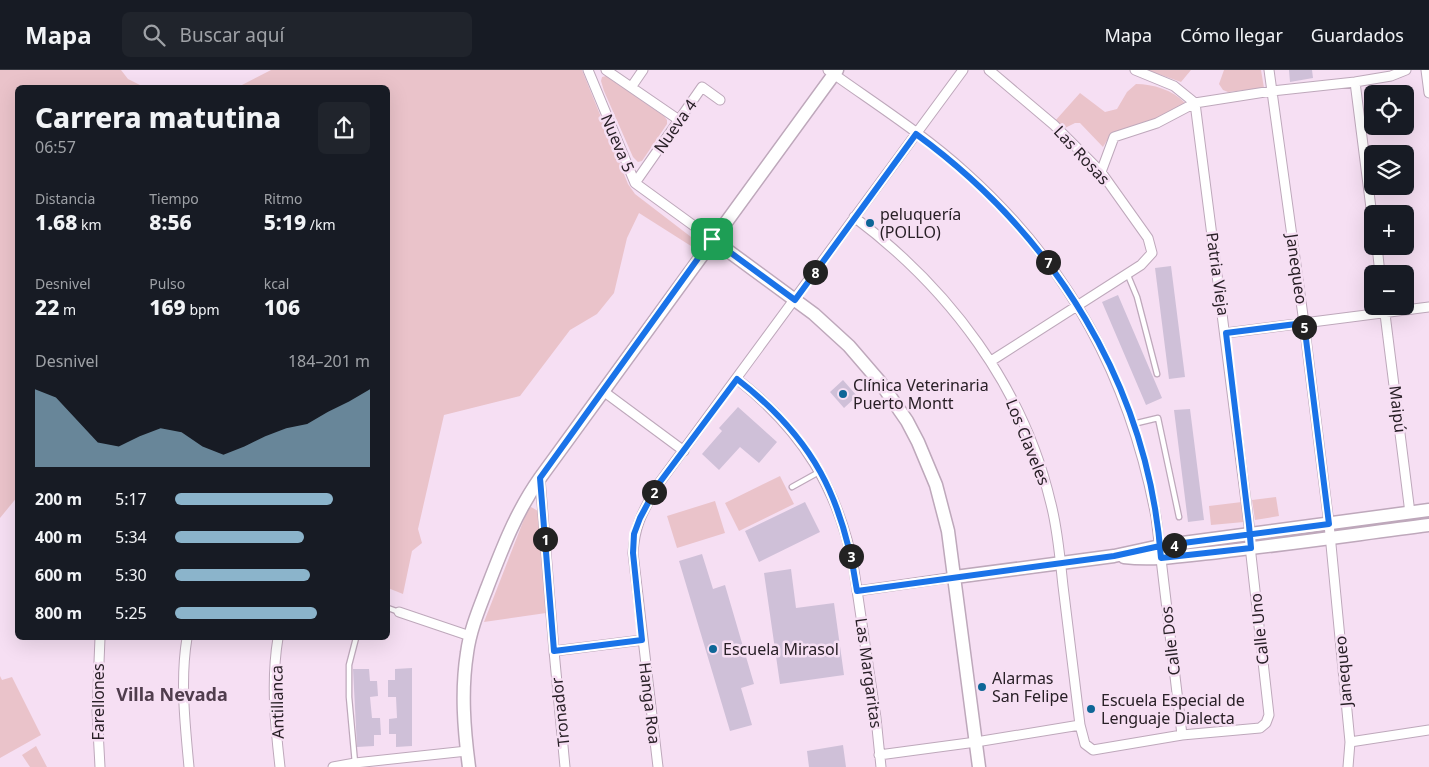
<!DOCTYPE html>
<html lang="es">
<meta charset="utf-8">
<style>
:root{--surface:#171b24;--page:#20242c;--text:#f1f3f6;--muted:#9ea1a6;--line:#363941;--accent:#8bb4cb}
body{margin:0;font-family:"Noto Sans",sans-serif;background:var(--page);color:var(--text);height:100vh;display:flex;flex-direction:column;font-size:19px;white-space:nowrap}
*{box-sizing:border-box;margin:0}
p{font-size:16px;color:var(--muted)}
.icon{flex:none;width:28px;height:28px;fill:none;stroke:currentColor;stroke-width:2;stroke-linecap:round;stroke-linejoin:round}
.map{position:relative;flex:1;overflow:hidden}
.panel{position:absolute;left:15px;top:15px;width:375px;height:555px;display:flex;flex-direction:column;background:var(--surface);border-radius:8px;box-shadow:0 5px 20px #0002}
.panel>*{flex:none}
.tools{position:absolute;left:1364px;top:15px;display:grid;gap:10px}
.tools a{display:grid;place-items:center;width:50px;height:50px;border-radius:8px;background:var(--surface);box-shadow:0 5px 20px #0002;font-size:25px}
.pin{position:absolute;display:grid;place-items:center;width:42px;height:42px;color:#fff;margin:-21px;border-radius:10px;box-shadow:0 2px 8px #0006}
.km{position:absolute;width:25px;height:25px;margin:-12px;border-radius:50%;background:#222;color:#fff;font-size:14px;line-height:25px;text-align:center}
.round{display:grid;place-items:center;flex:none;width:52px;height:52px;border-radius:8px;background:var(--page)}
.overview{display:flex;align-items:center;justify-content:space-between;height:85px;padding:0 20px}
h1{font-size:28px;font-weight:800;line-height:38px}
.stats{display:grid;grid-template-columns:repeat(3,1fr);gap:8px;height:85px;padding:5px 20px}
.stats div{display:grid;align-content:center}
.stats b{font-size:21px;font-weight:800}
.stats small{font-size:14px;font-weight:400}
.stats p{font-size:14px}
.chart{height:140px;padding:10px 20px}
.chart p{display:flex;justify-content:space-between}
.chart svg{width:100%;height:90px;margin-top:5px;fill:var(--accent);opacity:.7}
ul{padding:0 20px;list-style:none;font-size:16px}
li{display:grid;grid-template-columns:80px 60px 1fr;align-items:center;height:38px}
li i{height:12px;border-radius:6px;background:var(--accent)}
header{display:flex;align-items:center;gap:30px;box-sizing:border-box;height:70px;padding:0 25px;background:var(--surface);border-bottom:1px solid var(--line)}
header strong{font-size:24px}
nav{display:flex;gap:28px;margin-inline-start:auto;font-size:18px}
.search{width:350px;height:45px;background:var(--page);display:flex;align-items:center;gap:12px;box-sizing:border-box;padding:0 18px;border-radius:8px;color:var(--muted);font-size:19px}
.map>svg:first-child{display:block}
.green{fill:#eac3ca}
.building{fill:#cfc0d8}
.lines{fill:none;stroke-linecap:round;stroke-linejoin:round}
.lane-casing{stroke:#bea8bb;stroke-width:7}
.street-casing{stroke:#bea8bb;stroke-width:11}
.secondary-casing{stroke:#bea8bb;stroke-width:15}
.lane{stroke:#fff;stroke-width:4.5}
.street{stroke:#fff;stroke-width:9}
.secondary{stroke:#fff;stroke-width:12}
.route-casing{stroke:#fff;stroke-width:10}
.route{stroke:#1a73e8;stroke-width:6}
.poi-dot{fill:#0e6697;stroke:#f6dff3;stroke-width:2}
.labels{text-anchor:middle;stroke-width:5;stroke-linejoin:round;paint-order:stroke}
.street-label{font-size:16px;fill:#292027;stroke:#f6dff3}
.poi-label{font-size:16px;fill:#292027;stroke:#f6dff3;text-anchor:start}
.neighbourhood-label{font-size:18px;font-weight:bold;fill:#503d4d;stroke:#f6dff3}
</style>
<header>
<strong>Mapa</strong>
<div class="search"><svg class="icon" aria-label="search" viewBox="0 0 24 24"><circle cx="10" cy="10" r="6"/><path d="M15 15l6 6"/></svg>Buscar aquí</div>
<nav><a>Mapa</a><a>Cómo llegar</a><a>Guardados</a></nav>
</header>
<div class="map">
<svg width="1429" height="697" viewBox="0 0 1429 697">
<rect width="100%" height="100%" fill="#f6dff3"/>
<path class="green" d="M0,0H121L128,9L144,17L18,18V426L0,448Z
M271,0H582L628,114L635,124L695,170L691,176L639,143L627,168L614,223L597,244L570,260L520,326L444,345L418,459L422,473L412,481L403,524L388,518V18L238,17Z
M1147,0H1191L1181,12Z
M1224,0H1261L1264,18L1228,22L1223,20L1219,14Z
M606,6L664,46L667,50V54L642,91L638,92L633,87L604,21L601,11L602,7Z
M1136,14C1153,14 1173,20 1185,33V35L1153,51L1111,64L1103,77L1080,53H1075L1063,59L1055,51L1080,23L1105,42L1117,39L1127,22Z
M780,406L794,434L739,461L725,433Z
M1276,427L1279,446L1255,450L1252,430Z
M715,431L725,463L677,478L667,446Z
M1242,432L1244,452L1211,455L1209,436Z
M531,437L538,441L546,543L484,552L528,439Z
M0,606L2,610L12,607L41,665L0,688Z
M36,676L47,697H30L22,685Z"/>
<path class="building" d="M1289,0H1312L1313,8L1290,12Z
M1171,196L1185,307L1169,309L1155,198Z
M1118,225L1162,328L1146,335L1102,232Z
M843,310L857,326L844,338L830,322Z
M738,337L777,372L759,393L740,377L719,400L702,384L722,361L719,358Z
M1190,339L1204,450L1188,452L1174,340Z
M805,432L820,462L759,492L745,461Z
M702,484L713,519L725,515L754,614L741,618L752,655L730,661L679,491Z
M791,499L796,538L834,533L844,605L780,614L764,503Z
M412,598V676L396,677V664H389V649L397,648L396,627H388V610H395V599Z
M353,599H369L370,611H377L378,626L370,627L372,648H380L381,665H374V676L357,677Z
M843,675L846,697H809L807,681Z"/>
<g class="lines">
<g class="lane-casing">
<path id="lane" d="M1127,203L1137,227L1157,304
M1133,354L1158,348L1179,447
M792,417L819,402
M388,538L399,542
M355,693L349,627V595L356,568"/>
</g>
<g class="street-casing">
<path id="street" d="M588,0L635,113L712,169
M606,0L679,50
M828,0C874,33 923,64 965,102C1070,196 1130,309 1156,447L1182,665
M989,0L1054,55L1101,102L1148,168L1152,183L1141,195L991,291
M1135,0L1174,16L1195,33
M1269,0L1304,253L1329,454L1350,672L1348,697
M1426,0L1429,23
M1355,12L1372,146
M632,16L643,0
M1101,102L1114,67L1157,53L1195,33L1272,21L1355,12L1391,6L1406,0
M635,113L702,17L720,30
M854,147C949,218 1024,317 1051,434C1058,461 1060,489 1063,516C1069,562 1074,609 1080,655
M1377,176L1380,204
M1384,236L1410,443
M1226,263L1429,237
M737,309C802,360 839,419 854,500L876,648L881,697
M603,321L684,381
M540,408L554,581L565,697
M857,521L955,507
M399,542L470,566
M187,568C180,610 185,654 189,697
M278,568C271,610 275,654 280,697
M554,581L642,570
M1350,672L1429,660
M879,685L976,672L1080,655L1085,674L1093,680L1182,665L1260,658L1266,653L1269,645L1251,485L1249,455L1195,33
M100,697L97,641L100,568
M333,697L355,693L467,681
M658,697L633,483C635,453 643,442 657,416L963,0"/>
</g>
<g class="secondary-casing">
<path id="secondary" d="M712,169L814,244L849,276L880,312L907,351L918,372L936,415L948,461L979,697
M1124,487C1155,491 1188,485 1219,482C1289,474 1359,464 1429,455
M955,507L1114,486L1160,476L1429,440
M469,697C464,659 461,621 467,583C470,560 479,539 487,518C502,479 516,442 540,408L837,0"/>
</g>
<use href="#lane" class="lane"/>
<use href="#street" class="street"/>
<use href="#secondary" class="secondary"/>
</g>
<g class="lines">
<g class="route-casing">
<path id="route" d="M712,169L540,408L554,581L642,570L633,483L634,464L640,448L657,416L737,309C813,368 843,427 857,521L1114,486L1160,476L1329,454L1304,253L1226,263L1249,455L1251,478L1161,488C1148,315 1054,165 916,64L795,230L712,169"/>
</g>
<use href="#route" class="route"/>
</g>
<g class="poi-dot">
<circle cx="870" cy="153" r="5"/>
<circle cx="843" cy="324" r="5"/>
<circle cx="713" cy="579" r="5"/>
<circle cx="982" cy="617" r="5"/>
<circle cx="1091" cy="639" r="5"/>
</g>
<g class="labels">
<g class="street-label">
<text transform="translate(675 56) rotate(-55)" y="6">Nueva 4</text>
<text transform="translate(618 73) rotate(67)" y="6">Nueva 5</text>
<text transform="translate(1082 85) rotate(47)" y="6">Las Rosas</text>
<text transform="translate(1297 199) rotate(82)" y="6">Janequeo</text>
<text transform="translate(1218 204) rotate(82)" y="6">Patria Vieja</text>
<text transform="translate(1398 339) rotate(83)" y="6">Maipú</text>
<text transform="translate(1028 372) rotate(68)" y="6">Los Claveles</text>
<text transform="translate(1259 559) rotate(-96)" y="6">Calle Uno</text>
<text transform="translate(1170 571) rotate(-97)" y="6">Calle Dos</text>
<text transform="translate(1343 601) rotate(-95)" y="6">Janequeo</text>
<text transform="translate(869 603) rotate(82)" y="6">Las Margaritas</text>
<text transform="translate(98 632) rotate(-90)" y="6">Farellones</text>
<text transform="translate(277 632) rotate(-91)" y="6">Antillanca</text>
<text transform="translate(650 633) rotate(83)" y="6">Hanga Roa</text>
<text transform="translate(560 642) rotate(-96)" y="6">Tronador</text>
</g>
<g class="poi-label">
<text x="880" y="150">peluquería<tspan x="880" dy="18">(POLLO)</tspan></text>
<text x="853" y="321">Clínica Veterinaria<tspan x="853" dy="18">Puerto Montt</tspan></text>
<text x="723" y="585">Escuela Mirasol</text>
<text x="992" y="614">Alarmas<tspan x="992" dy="18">San Felipe</tspan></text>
<text x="1101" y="636">Escuela Especial de<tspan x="1101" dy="18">Lenguaje Dialecta</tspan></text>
</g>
<g class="neighbourhood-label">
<text x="172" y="631">Villa Nevada</text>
</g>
</g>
</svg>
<div class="tools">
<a><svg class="icon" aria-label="locate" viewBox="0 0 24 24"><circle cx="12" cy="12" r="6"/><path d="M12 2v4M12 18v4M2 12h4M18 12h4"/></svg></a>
<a><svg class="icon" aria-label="layers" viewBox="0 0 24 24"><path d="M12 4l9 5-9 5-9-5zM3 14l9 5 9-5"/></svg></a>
<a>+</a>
<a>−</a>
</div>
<div class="pin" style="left:712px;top:169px;background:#1e9e55"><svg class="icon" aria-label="arrive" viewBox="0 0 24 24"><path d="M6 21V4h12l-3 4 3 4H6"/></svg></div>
<b class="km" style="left:545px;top:469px">1</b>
<b class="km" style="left:654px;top:422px">2</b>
<b class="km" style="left:851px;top:486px">3</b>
<b class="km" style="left:1174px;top:475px">4</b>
<b class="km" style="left:1304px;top:257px">5</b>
<b class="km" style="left:1048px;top:192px">7</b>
<b class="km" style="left:815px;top:202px">8</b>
<section class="panel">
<div class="overview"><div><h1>Carrera matutina</h1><p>06:57</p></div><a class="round"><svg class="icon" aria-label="share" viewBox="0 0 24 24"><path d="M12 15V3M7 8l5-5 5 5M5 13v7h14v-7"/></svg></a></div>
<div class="stats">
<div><p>Distancia</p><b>1.68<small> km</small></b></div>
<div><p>Tiempo</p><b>8:56</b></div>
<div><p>Ritmo</p><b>5:19<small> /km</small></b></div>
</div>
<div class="stats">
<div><p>Desnivel</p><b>22<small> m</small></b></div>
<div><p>Pulso</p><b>169<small> bpm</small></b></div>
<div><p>kcal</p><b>106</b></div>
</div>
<div class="chart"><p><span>Desnivel</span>184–201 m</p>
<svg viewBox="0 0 160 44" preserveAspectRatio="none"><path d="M0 44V6L10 10L20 21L30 32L40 34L50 29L60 25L70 27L80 34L90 38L100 34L110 29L120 25L130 23L140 17L150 12L160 6V44z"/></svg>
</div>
<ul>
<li><b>200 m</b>5:17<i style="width:81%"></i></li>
<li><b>400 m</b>5:34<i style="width:66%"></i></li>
<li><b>600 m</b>5:30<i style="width:69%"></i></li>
<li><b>800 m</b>5:25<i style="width:73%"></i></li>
</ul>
</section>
</div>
